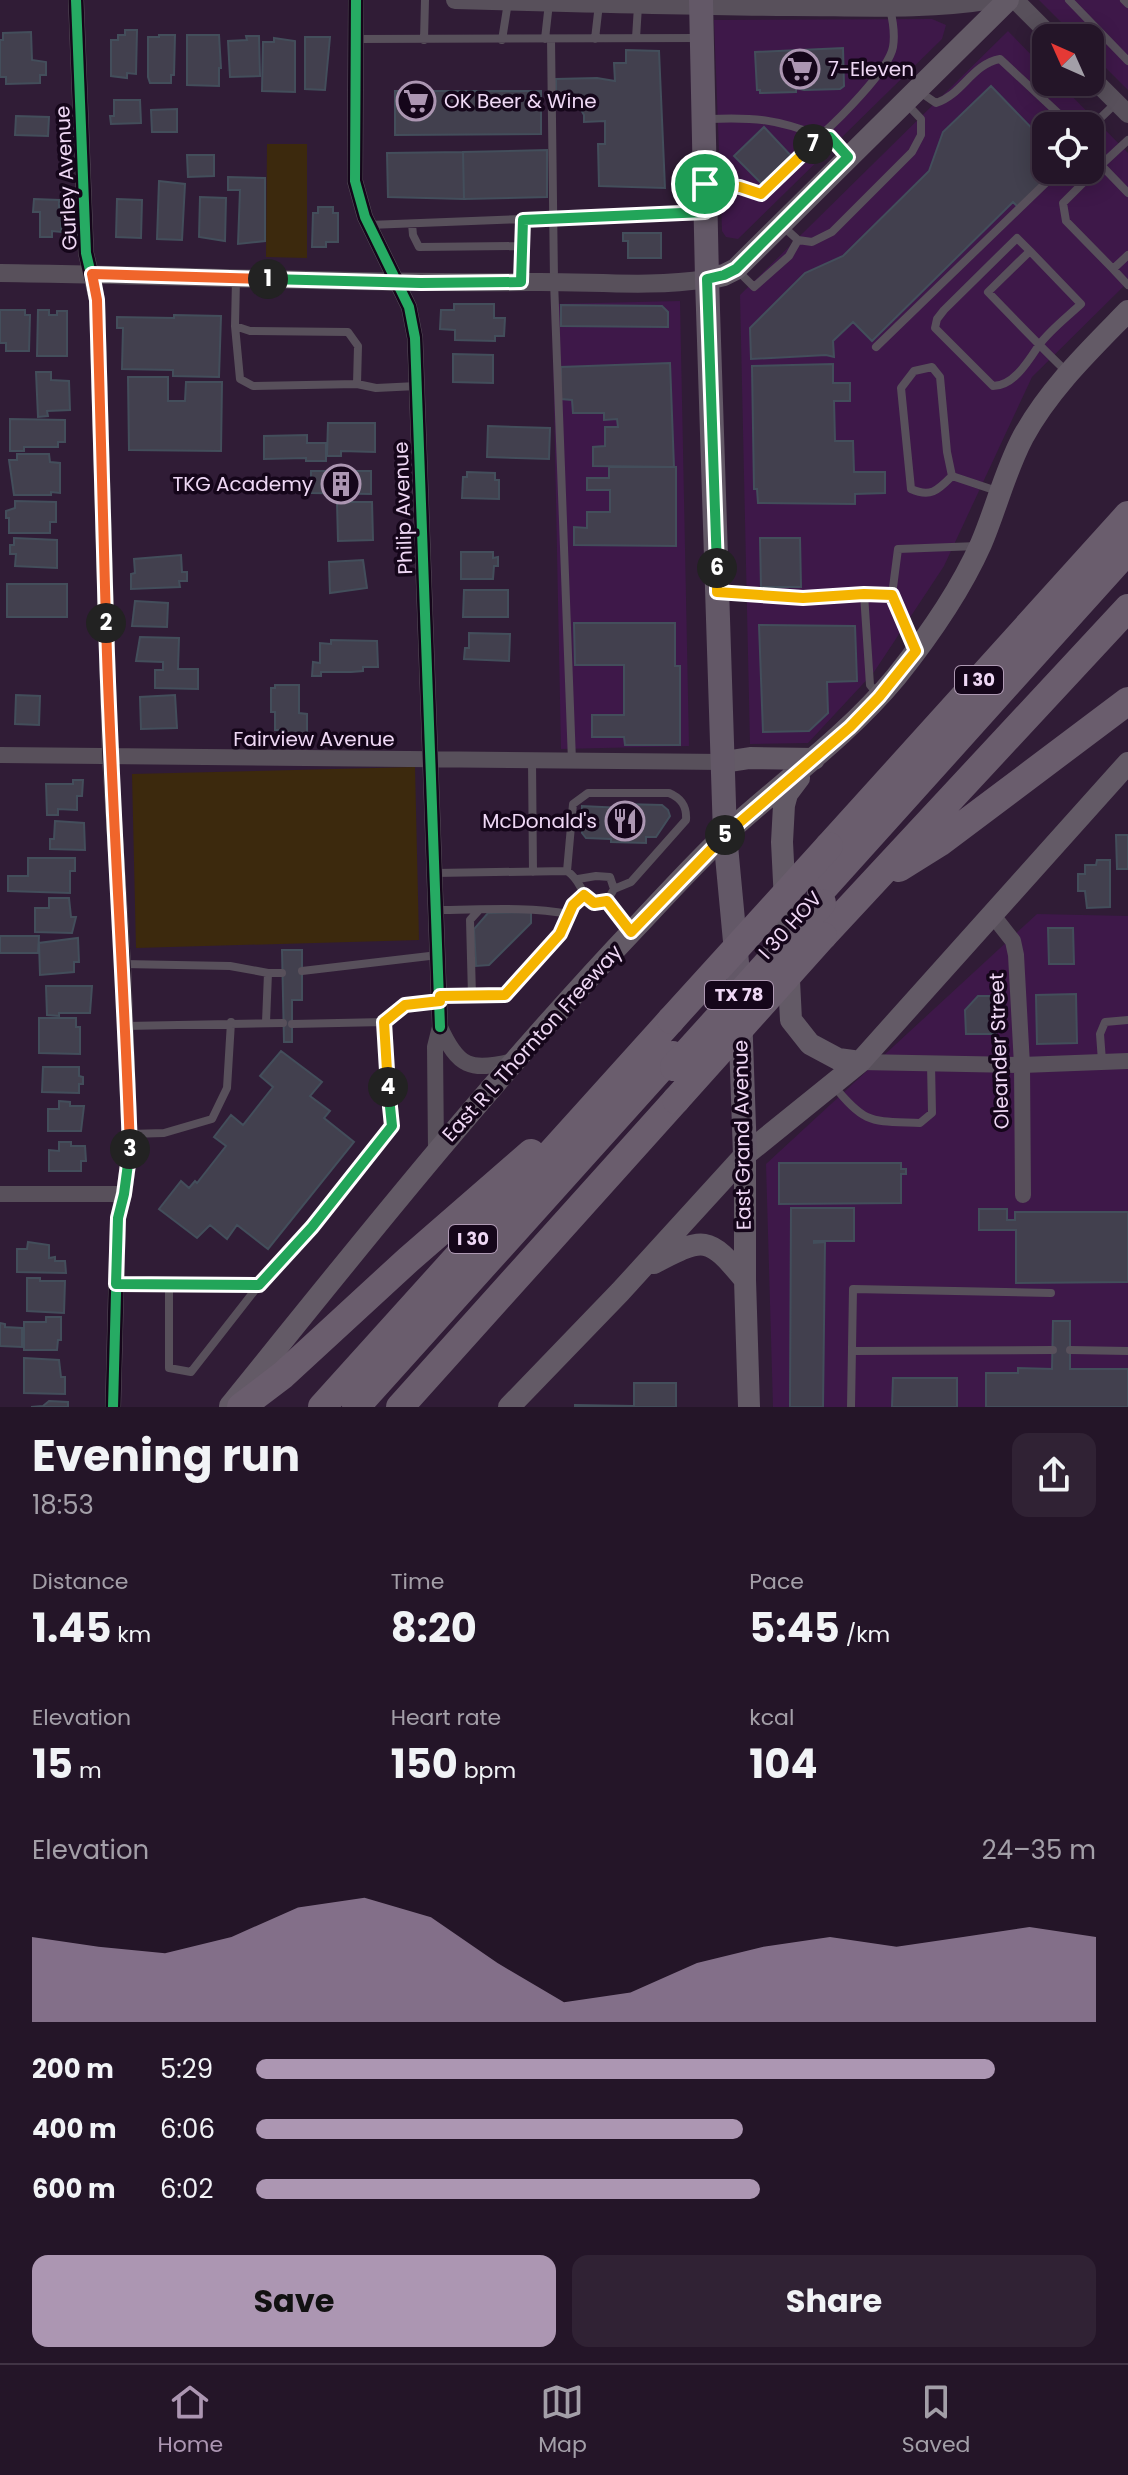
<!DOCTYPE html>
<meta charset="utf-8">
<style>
:root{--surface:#241528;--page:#302234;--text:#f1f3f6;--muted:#a39fa8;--line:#413445;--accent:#ac96b2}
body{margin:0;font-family:Poppins,sans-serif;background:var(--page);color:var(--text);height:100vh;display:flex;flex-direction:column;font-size:30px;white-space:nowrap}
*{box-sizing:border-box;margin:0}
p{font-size:26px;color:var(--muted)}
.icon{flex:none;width:44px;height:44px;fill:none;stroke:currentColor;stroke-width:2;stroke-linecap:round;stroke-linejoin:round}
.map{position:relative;height:1407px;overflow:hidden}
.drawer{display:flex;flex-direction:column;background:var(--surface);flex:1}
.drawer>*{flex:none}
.needle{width:52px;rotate:315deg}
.tools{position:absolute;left:1032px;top:24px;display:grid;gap:16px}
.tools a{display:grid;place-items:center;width:72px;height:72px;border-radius:16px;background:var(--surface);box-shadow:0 4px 20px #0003,0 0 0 2px var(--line);font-size:40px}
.pin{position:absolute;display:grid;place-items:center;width:68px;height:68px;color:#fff;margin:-34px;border:4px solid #fff;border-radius:50%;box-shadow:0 2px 8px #0007}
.km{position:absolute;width:40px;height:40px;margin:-20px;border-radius:50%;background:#222;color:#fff;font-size:22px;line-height:40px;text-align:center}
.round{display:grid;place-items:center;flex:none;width:84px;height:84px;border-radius:16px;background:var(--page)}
.headline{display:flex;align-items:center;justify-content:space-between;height:136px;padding:0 32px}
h1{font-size:44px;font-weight:700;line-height:60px}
.stats{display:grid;grid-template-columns:repeat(3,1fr);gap:12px;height:136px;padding:8px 32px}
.stats div{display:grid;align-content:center}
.stats b{font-size:40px;font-weight:700}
.stats small{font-size:22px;font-weight:400}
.stats p{font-size:22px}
.chart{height:224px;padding:16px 32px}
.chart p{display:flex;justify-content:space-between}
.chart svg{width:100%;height:144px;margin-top:8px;fill:var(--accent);opacity:.7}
.action{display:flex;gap:16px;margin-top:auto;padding:16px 32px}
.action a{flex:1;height:92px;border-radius:16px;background:var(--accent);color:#111;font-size:32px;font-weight:700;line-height:92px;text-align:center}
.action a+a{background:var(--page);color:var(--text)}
ul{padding:0 32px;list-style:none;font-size:26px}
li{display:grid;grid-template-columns:128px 96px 1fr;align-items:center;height:60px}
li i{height:20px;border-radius:10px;background:var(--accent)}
.dock{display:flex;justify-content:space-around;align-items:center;height:112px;border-top:2px solid var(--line);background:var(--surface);font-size:22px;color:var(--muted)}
.dock a{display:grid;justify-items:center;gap:4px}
.dock .on{color:var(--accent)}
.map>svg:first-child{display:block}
.built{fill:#3e1849;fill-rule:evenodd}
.green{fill:#3c290d}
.building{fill:#42404e;stroke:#434e5b;stroke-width:2}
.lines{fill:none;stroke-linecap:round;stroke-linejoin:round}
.service{stroke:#58505b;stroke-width:8}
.minor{stroke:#58505b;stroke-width:16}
.tertiary{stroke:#58505b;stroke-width:18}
.secondary{stroke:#635a66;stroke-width:22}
.primary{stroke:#635867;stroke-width:24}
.motorway{stroke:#6a5d6d;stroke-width:28}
.motorway-bridge{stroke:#6a5d6d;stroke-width:28}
.cycleway-casing{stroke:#15061a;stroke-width:15}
.cycleway{stroke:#26ab63;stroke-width:10}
.split-1-casing{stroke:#fff;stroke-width:16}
.split-2-casing{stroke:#fff;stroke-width:16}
.split-3-casing{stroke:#fff;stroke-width:16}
.split-4-casing{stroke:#fff;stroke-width:16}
.split-5-casing{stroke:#fff;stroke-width:16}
.split-6-casing{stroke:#fff;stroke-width:16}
.split-7-casing{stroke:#fff;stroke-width:16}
.split-8-casing{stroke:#fff;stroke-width:16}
.split-1{stroke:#22a559;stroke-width:10}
.split-2{stroke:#f0652b;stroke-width:10}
.split-3{stroke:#f0652b;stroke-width:10}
.split-4{stroke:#22a559;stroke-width:10}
.split-5{stroke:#f5b400;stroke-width:10}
.split-6{stroke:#f5b400;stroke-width:10}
.split-7{stroke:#22a559;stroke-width:10}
.split-8{stroke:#f5b400;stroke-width:10}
.labels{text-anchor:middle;stroke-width:7;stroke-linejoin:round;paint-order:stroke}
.shield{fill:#15061a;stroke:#ae99b3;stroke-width:2}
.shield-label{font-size:18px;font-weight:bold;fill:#efd8f5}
.poi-label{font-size:20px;fill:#efd8f5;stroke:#15061a;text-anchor:start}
.street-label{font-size:20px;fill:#efd8f5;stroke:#15061a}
</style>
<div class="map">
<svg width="1128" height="1407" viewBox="0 0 1128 1407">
<rect width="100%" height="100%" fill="#301c36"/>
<path class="built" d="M1039,0H1128V90L1090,52V38H1077Z
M932,19L946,25L942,39L738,239L726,237L722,231L714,20Z
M1008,31L1046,70V82H1058L1128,153V282L1032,377L944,566L874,672L808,743L750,744L740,295ZM1046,126H1090V170H1046Z
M680,301L689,746L561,749L552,304Z
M1037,914L1128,916V1407H773L766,1164Z"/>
<path class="green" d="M267,144H307V258L266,257Z
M415,767L419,940L136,948L132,774Z"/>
<path class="building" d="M125,30H137L136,74L127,73V78L111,76V40H118V35H125Z
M31,32L32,60L46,62V75H40V83L6,84V77H0V40H3V33Z
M159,35H175L174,75H171V83H150L148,77V37H159Z
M187,35H219L221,68H219V86L187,85Z
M246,36H259L260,76L230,77L228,41L247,40Z
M305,37H330L325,90L305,89Z
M274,38L295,41V92L262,91L263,42H274Z
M843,48L844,86L840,89L804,90L796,88V92L760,93V90H757L755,52Z
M626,50L659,51L665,188L599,186L598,144H605V121L584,122V115L573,96L556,97V79L597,78L615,81L614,63H626Z
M991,86L1046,143V170H1057L1018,207L1013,202L872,341L853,322L833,341L834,357L826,355L751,359L750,328L805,273L843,256L929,171L943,132Z
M395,91H541V134L395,135Z
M114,100H140L141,123L111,124L110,116H114Z
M177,109V132H152L151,110Z
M16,116L49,117L48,136L15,135Z
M764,127L794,159L765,187L734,156Z
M547,150V197L464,199L463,152Z
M463,152L464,199L388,197L387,153Z
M187,155H214V176L188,177Z
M228,177L265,178V241L238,244L240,190H228Z
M159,181L185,184L182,240L157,239Z
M200,197L226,198L225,241L199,237Z
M34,199L59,200V210H62L61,232L52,231V237H40V212H33Z
M117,199L142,200L141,238L116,237Z
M318,207H333V213H338V242H326V247H312L313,213H318Z
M623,233H661V258H628V241H623Z
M454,304H494V318H505L504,336H495V341L455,340V330L440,329L441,310H454Z
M561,305L662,306L668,312V327L561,326Z
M0,310H25V315H30L29,351H6V343H0Z
M38,310H49V315H57V311H67V356H37Z
M174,315L221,316L219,377L173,376V370L122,369L123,328H117V317L174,318Z
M453,354L493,355V383L453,382Z
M670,363L674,467L593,466V447L605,446V427H618L617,419L604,420V413H573L572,400L561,399V367Z
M833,364V383H850V401H834L835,441H853L854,472H885V493L855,494V504L758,503L757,489H754L752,366Z
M36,372H51V380L69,381L70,410L47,411L48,416L38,417Z
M128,377H168V401H185L186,382H222L221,451L129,450Z
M10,419L65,420V442H58V447H24V451H10Z
M328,423H375V452L341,451V456H327Z
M488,426L550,428L549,459L487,457Z
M307,435V443H326V461H306V458L264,459V436Z
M17,454H49L50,462L60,463V493L51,492V495H14L9,460H17Z
M609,467H676V546L574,545V527L587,528V512H610V490H587V478H609Z
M311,471H371V494L311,493Z
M467,472L495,473V480H499V499L462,498L463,477H467Z
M15,501L56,502V522H50V533H9V518H6V511L15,508Z
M337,502H372L373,540L338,541Z
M14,538L57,540V568L15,566L16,554H10V545H14Z
M760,538H800L801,587H761Z
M461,552H493V558L498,557V566H494L493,579H461Z
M181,555L182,572H187V581H179L180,587L131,589V574L135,573L134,559Z
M363,560L367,588L330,593L329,562Z
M7,584H67V617H7Z
M464,590H508V617H463Z
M135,601L168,603L167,627L132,626Z
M574,623H675V666H680V745H625L624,737H592V715H624V665H575Z
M759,625L855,626L857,681L827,682L828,713L809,731L763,732Z
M469,633L510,634L509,661L464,659L465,648H469Z
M140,637L179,638L178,669H198V689L155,688V670H163V662L136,661Z
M331,640L377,641L378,667H363V671L351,672H321V676H312L313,662L320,663V643L331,644Z
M275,685H299V713L307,714V736H285V730H275V712H271V688H275Z
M16,695L40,696L39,725L15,724Z
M175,695L177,728L141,729L140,697Z
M73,780H83L82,796H77V810L58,809V815H47L46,784H73Z
M623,804L662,805L668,810L670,816L656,837H646V843L611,842V839L586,838L582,833V806L623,808Z
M55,821L84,823L85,850L50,849V839H54Z
M1116,835H1128V869H1117Z
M28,858H75V871H70V893L8,891V876H28Z
M1097,860H1110V907L1087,908L1085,891H1078V874H1085V865H1096Z
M49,898H69L71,917H76L72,933L35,932V908H49Z
M531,912V923L489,965L476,966L474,929L488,913Z
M1048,928H1073L1074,964H1049Z
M0,936H39L38,953H0Z
M78,938L79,962H74V972L40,975L39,943Z
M282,950H302V1000H292V1042H284Z
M46,986H92L90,1013H59V1016L47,1015Z
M1076,994L1077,1043L1037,1044L1036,995Z
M978,996H996V1034H966L965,1010Z
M39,1018H76V1027H80V1054L39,1053Z
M281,1051L322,1082L310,1096L330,1111L324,1118L354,1142L268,1249L237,1225L227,1239L210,1225L197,1238L159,1209L181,1181L189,1188L195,1181L197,1183L226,1146L214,1137L231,1115L243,1125L273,1087L260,1076Z
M43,1067H79V1076L83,1077V1084H79V1093L42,1092Z
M59,1101L70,1102V1106H84L81,1131H48V1109H59Z
M59,1142H71V1146H85L86,1161H81V1171H49V1150L59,1151Z
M779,1163H901V1169H906V1174H901V1203L779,1204Z
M791,1208H854V1241H814V1243L825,1242L823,1407H790Z
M979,1209H1007V1220H1015V1212H1128V1282L1016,1283V1230H979Z
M28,1242L49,1245V1258L55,1257V1261H65L66,1273L17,1272V1249H27Z
M27,1278H40V1281H65L64,1313L27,1311Z
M46,1317H61V1340H58L57,1350H24V1322H46Z
M1053,1321H1070V1369H1128V1407H986V1373H1018V1368L1052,1369Z
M0,1323L5,1324V1327L22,1328V1347L0,1346Z
M24,1358L59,1360L61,1377H65V1394L24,1393Z
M893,1378H957V1407H892Z
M634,1383H676V1407H575V1405L634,1406Z
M49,1401L68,1402V1407H31L43,1406Z"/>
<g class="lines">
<path class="service" d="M1069,0L1128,61
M1124,0L1128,4
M636,38L638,6
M356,39L701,38
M545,39L549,3
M551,39L554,281L572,761
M595,39L599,4
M424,40L425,0
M502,40L508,2
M917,90L936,103C962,95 972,64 1000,59L1072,126
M708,119C754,117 777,119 820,136C838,120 889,70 893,47C895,35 893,21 890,9
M1090,128L1116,103
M1128,140L1101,165L1128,193
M1101,165L1063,203L1066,221L1113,269
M709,184L740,187L761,194L820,136L830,137L846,156
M412,224L413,235L419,247L522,246
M369,225L703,212
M787,230L798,240L812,242L832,232L912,152L921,135V119L905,102
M1030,251L1017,238L944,310L937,319L935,328L993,386C1014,386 1029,360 1039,345C1050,330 1067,317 1081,304L1030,251L988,292C1014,319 1040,346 1067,372
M1128,255L1113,269L1128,285
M736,269L754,287L789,256L798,240
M236,279L235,326L250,331L348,332L358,346L357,384L376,388L417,386
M521,281L523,220
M235,326L240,379L253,386L357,384
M876,347L1059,170
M952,476C938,490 931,498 911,489L901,388L914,371L932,367L940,377L947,452L952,476L1000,492
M718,592L803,598L864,594L870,685L878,695
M864,594L892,595L915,649
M892,595L898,549L978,546
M532,761L533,872
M567,871L573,804L588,793H669C681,798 687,806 686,820L631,882L614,889
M435,873L567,871C582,881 579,893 594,903L607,901L630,930
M578,879L596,876L610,877L614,889L607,901
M436,910C480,910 525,906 569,914
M123,964L230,966L268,973H282
M302,971L438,955
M440,996L505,995L560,934L573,905L584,895
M472,996L470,920L479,910
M266,1022L268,973
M292,1024L384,1022L405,1005L439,1001
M126,1026L283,1023
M1102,1061L1100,1034L1105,1022L1128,1020
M833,1085C866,1125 870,1121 920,1123L932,1113L931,1064
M129,1134L164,1133L212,1119L227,1088L231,1022
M117,1284L259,1285L312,1227L392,1126L384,1022
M169,1284V1368L191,1372L259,1285
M1070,1350L1128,1351
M852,1351L1053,1350
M851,1407L853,1289L1051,1293"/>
<path class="minor" d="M76,0L86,253L97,300L110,757L123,964L130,1150L124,1194L118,1218L113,1407
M356,0L355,181L365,217L409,307L415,338L440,1027
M0,755L724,762
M991,913L1013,941L1016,955L1022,1065L1023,1195
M860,1062L1022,1065L1128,1061
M436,1151L435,1047L440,1027C458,1067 470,1072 513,1061
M0,1194H124"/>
<path class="tertiary" d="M455,0C567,3 679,6 791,7C858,7 926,11 992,0
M1015,0L1053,38
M1090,76L1128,114
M0,273C177,275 353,284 530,282C589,281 648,288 707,279"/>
<path class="secondary" d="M707,279L724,275L736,269L1008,0
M724,762L750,758L814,759
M799,778L787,794L784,805L782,842L791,1020L810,1044L838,1059L860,1062
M745,1155V1280L749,1407
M654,1263C704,1237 708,1235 745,1280
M230,1406C362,1242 493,1078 638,925C667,894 697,861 728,832C784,781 847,736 896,677C928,637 960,591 981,544C996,509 1005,471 1023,437C1050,388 1089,351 1128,311
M509,1407L620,1292L745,1155L860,1062L1128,763"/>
<path class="primary" d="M701,0L707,279L725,835L739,984L745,1155"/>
<path class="motorway" d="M829,846L1128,515
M899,868L939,843L1128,701
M821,891L1128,550
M823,936L1128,608
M241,1407L283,1375L408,1260L531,1153
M322,1407L671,1020
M356,1407L673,1055
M400,1407L676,1100"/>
<path class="motorway-bridge" d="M671,1020L829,846
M674,1067L822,903
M676,1100L823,936"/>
<g class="cycleway-casing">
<path id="cycleway" d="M76,0L86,253L97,300L110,757L123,964L130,1150L124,1194L118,1218L113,1407
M356,0L355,181L365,217L409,307L415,338L440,1027"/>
</g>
<use href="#cycleway" class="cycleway"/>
</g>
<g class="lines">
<g class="split-1-casing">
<path id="split-1" d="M268,279L421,283L521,282L523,220L705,212V184"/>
</g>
<g class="split-2-casing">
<path id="split-2" d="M106,623L97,300L92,274L268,279"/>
</g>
<g class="split-3-casing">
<path id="split-3" d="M106,623C111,799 124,974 130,1149"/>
</g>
<g class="split-4-casing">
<path id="split-4" d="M130,1149L124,1194L118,1218L116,1284L259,1285L312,1227L392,1126L388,1087"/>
</g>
<g class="split-5-casing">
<path id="split-5" d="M388,1087L384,1022L405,1005L440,1001V996L505,995L560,934L573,905L584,895L594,903L607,901L631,932L725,835"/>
</g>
<g class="split-6-casing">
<path id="split-6" d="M717,568V592L803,598L864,594L892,595L916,651L879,697L850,727L725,835"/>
</g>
<g class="split-7-casing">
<path id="split-7" d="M717,568L707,279L724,275L736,269L848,157L830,137L820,136L813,144"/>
</g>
<g class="split-8-casing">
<path id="split-8" d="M705,184L740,187L761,194L813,144"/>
</g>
<use href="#split-1" class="split-1"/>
<use href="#split-2" class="split-2"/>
<use href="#split-3" class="split-3"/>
<use href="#split-4" class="split-4"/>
<use href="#split-5" class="split-5"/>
<use href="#split-6" class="split-6"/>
<use href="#split-7" class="split-7"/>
<use href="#split-8" class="split-8"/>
</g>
<defs>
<g id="supermarket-ring" transform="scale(2)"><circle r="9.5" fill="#15061a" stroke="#ac96b2" stroke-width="1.5"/><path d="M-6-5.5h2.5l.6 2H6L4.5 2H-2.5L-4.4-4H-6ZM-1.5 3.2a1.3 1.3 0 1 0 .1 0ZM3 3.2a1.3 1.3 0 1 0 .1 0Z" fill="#ac96b2"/></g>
<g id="building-ring" transform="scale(2)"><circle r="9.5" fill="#15061a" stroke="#ac96b2" stroke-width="1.5"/><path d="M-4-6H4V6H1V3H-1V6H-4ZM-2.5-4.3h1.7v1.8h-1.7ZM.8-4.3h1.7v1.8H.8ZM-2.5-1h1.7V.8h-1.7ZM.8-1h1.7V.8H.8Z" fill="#ac96b2"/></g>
<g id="restaurant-ring" transform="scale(2)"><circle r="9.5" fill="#15061a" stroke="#ac96b2" stroke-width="1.5"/><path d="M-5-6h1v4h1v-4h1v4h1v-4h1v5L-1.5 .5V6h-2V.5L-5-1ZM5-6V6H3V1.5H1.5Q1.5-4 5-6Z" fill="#ac96b2"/></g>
</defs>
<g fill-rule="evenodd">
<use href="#supermarket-ring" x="800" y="69"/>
<use href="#supermarket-ring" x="416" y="101"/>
<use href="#building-ring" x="341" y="484"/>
<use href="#restaurant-ring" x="625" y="821"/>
</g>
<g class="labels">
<g class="shield">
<rect x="955" y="666" width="48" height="28" rx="6"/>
<rect x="705" y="981" width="68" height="28" rx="6"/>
<rect x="449" y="1225" width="48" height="28" rx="6"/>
</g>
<g class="shield-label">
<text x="979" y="686">I 30</text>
<text x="739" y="1001">TX 78</text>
<text x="473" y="1245">I 30</text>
</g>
<g class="poi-label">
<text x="828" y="76">7-Eleven</text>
<text x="444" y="108">OK Beer &amp; Wine</text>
<text x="313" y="491" text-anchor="end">TKG Academy</text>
<text x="597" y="828" text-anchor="end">McDonald's</text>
</g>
<g class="street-label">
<text transform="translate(66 178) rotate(-93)" y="7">Gurley Avenue</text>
<text transform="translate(403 508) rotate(-92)" y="7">Philip Avenue</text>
<text x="314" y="746">Fairview Avenue</text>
<text transform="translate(790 925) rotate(-48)" y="7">I 30 HOV</text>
<text transform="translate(532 1043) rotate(-48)" y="7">East R L Thornton Freeway</text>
<text transform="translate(999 1051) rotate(-92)" y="7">Oleander Street</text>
<text transform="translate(742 1135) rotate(-91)" y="7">East Grand Avenue</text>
</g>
</g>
</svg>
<div class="tools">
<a><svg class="needle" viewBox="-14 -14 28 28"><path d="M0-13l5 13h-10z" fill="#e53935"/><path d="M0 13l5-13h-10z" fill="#a39fa8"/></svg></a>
<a><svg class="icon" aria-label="locate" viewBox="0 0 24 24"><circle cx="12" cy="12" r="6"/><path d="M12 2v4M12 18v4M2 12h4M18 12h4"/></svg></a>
</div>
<div class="pin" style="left:705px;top:184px;background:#1e9e55"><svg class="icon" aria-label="arrive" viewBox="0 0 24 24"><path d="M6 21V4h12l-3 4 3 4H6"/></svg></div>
<b class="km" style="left:268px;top:279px">1</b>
<b class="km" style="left:106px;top:623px">2</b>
<b class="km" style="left:130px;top:1149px">3</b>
<b class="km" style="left:388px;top:1087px">4</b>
<b class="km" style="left:725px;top:835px">5</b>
<b class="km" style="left:717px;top:568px">6</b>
<b class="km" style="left:813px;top:144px">7</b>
</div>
<section class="drawer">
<div class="headline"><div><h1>Evening run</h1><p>18:53</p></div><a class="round"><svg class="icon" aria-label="share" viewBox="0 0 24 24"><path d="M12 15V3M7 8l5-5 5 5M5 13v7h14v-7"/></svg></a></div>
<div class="stats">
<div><p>Distance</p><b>1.45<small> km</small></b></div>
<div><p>Time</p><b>8:20</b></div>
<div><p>Pace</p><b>5:45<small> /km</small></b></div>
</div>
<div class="stats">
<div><p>Elevation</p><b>15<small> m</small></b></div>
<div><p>Heart rate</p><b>150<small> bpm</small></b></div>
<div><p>kcal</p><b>104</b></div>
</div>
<div class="chart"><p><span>Elevation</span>24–35 m</p>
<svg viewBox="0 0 160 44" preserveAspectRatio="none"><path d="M0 44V18L10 21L20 23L30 18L40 9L50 6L60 12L70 26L80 38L90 35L100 26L110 21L120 18L130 21L140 18L150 15L160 18V44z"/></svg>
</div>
<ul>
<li><b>200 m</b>5:29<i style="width:88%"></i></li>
<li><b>400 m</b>6:06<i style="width:58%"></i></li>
<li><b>600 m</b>6:02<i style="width:60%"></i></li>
</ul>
<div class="action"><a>Save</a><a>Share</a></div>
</section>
<nav class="dock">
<a class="on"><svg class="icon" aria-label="home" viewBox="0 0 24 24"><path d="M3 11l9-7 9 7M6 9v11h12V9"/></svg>Home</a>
<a><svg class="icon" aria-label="map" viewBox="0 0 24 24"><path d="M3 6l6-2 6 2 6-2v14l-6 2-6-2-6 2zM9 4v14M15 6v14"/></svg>Map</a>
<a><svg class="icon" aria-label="saved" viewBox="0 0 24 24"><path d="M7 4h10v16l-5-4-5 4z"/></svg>Saved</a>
</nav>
